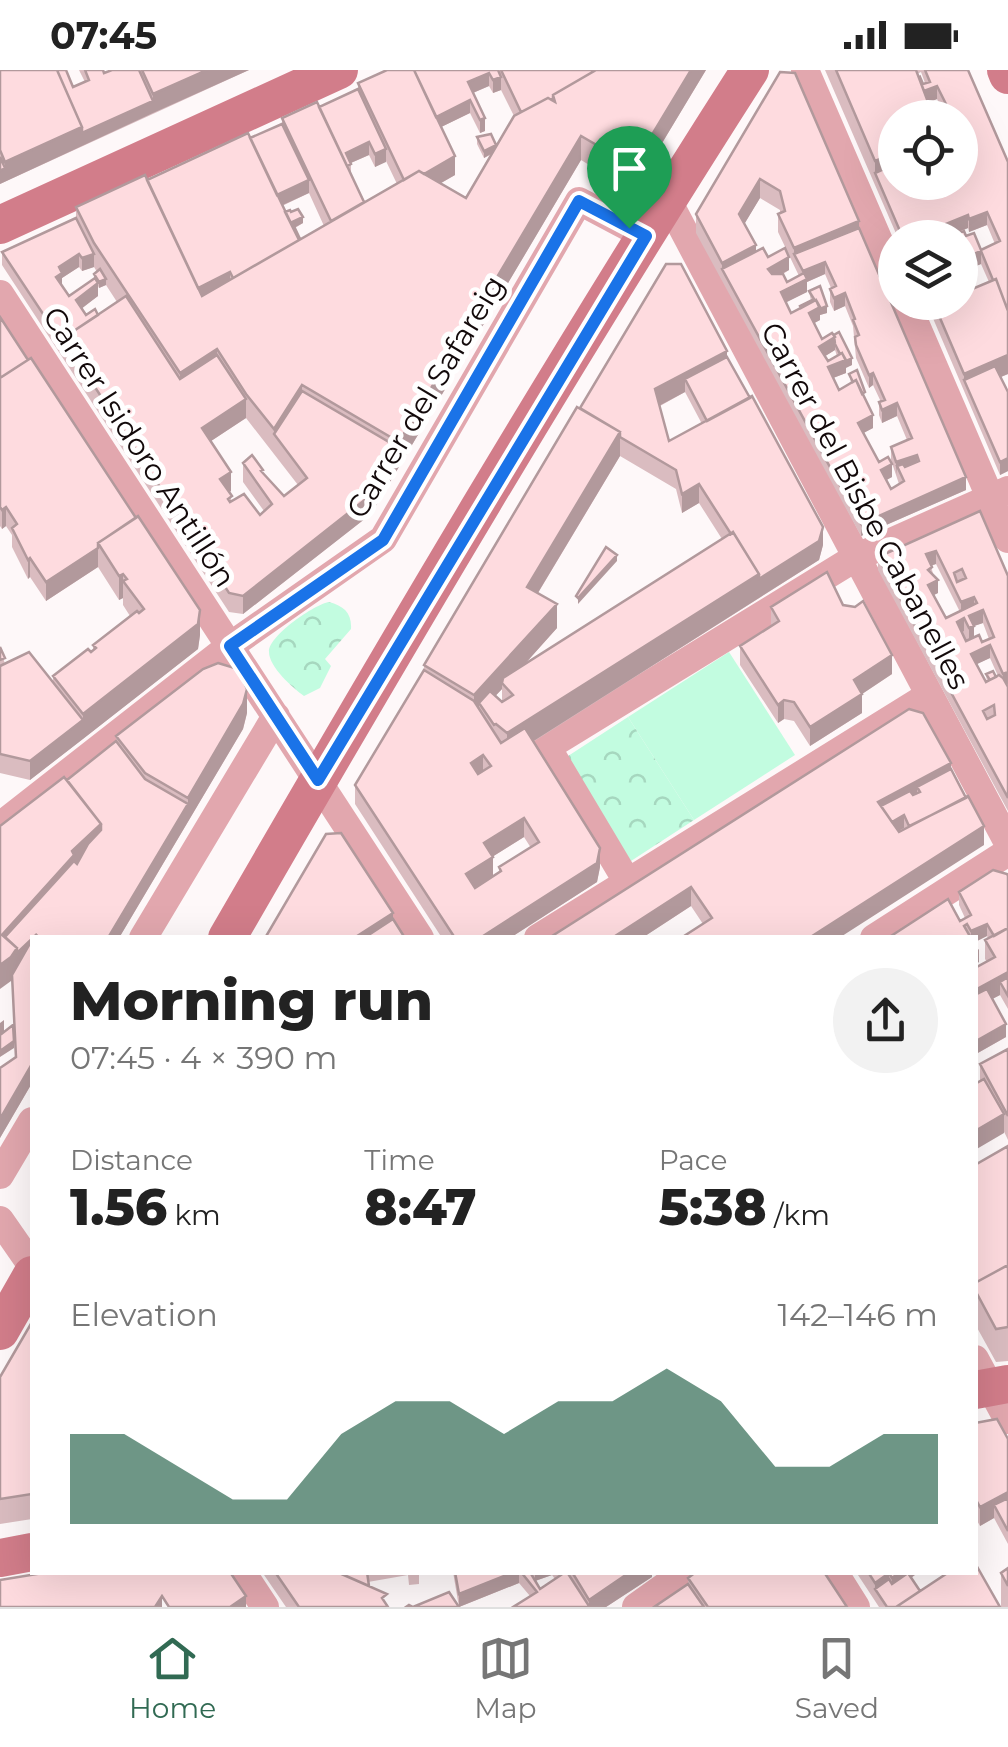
<!DOCTYPE html>
<meta charset="utf-8">
<style>
:root{--surface:#fff;--page:#f2f2f2;--text:#222;--muted:#767676;--line:#e0e0e0;--accent:#316a53}
body{margin:0;font-family:Montserrat,sans-serif;background:var(--page);color:var(--text);height:100vh;display:flex;flex-direction:column;font-size:38px;white-space:nowrap}
*{box-sizing:border-box;margin:0}
p{font-size:32px;color:var(--muted)}
.icon{flex:none;width:55px;height:55px;fill:none;stroke:currentColor;stroke-width:2;stroke-linecap:round;stroke-linejoin:round}
.map{position:relative;flex:1;overflow:hidden}
.details{position:absolute;left:30px;top:865px;width:948px;height:640px;display:flex;flex-direction:column;background:var(--surface);border-radius:0px;box-shadow:0 10px 40px #0002}
.details>*{flex:none}
.tools{position:absolute;left:878px;top:30px;display:grid;gap:20px}
.tools a{display:grid;place-items:center;width:100px;height:100px;border-radius:50%;background:var(--surface);box-shadow:0 10px 40px #0002;font-size:50px}
.pin{position:absolute;display:grid;place-items:center;width:85px;height:85px;color:#fff;margin:-102px -42px;border-radius:50% 50% 50% 0;rotate:-45deg;box-shadow:0 0 10px #0007}
.pin .icon{rotate:45deg}
.round{display:grid;place-items:center;flex:none;width:105px;height:105px;border-radius:52px;background:var(--page)}
.overview{display:flex;align-items:center;justify-content:space-between;height:170px;padding:0 40px}
h1{font-size:55px;font-weight:800;line-height:75px}
.figures{display:grid;grid-template-columns:repeat(3,1fr);gap:15px;height:170px;padding:10px 40px}
.figures div{display:grid;align-content:center}
.figures b{font-size:50px;font-weight:800}
.figures small{font-size:28px;font-weight:400}
.figures p{font-size:28px}
.chart{height:280px;padding:20px 40px}
.chart p{display:flex;justify-content:space-between}
.chart svg{width:100%;height:180px;margin-top:10px;fill:var(--accent);opacity:.7}
.status{display:flex;justify-content:space-between;align-items:center;height:70px;padding:0 50px;background:var(--surface);direction:ltr}
.status svg{height:28px;fill:currentColor}
.tab-bar{display:flex;justify-content:space-around;align-items:center;height:140px;border-top:2px solid var(--line);background:var(--surface);font-size:28px;color:var(--muted)}
.tab-bar a{display:grid;justify-items:center;gap:5px}
.tab-bar .active{color:var(--accent)}
.map>svg:first-child{display:block}
.green{fill:#c2fce0}
.park{fill:url(#park-crowns)}
.lines{fill:none;stroke-linecap:round;stroke-linejoin:round}
.street{stroke:#e2a7ae;stroke-width:28}
.secondary{stroke:#d27d8a;stroke-width:38}
.wall{fill:#dabcc0;fill-rule:evenodd}
.shaded-wall{fill:#b2999c}
.building{fill:#fedbdf;stroke:#b2999c;stroke-width:2.5;fill-rule:evenodd}
.route-casing{stroke:#fff;stroke-width:20}
.route{stroke:#1a73e8;stroke-width:12}
.labels{text-anchor:middle;stroke-width:10;stroke-linejoin:round;paint-order:stroke}
.street-label{font-size:30px;fill:#12090a;stroke:#fff}
</style>
<div class="status"><b>07:45</b><svg viewBox="0 0 49 12"><path d="M0 12V9h3v3zM5 12V6h3v6zM10 12V3h3v9zM15 12V0h3v12zM26 1h20v11H26zM47 4h2v5h-2z"/></svg></div>
<div class="map">
<svg width="1008" height="1537" viewBox="0 0 1008 1537">
<defs>
<pattern id="park-crowns" width="20" height="18" patternUnits="userSpaceOnUse" patternTransform="scale(2.5)"><rect width="20" height="18" fill="#c2fce0"/><path d="M2 6a3 3 0 1 1 6 0M12 15a3 3 0 1 1 6 0" fill="none" stroke="#a6d7bf"/></pattern>
</defs>
<rect width="100%" height="100%" fill="#fef8f9"/>
<path class="green" d="M729,582L795,685L694,750L628,647Z"/>
<path class="park" d="M329,532C344,536 352,543 351,559L325,589L331,596L320,618L304,626C293,618 269,597 269,582C268,566 315,534 329,532Z
M628,647L694,750L631,791L565,688Z"/>
<g class="lines">
<path class="street" d="M805,0L895,208
M667,129L1008,773
M0,224L420,868
M906,232L1008,469
M0,756L230,576L383,469L579,131L645,166
M628,813L547,677L855,488L1008,420
M143,868L276,646
M538,868L928,626
M874,868L1008,782
M0,1105L32,1051
M0,1150L32,1196
M975,1289L1008,1350
M242,1502L265,1537
M834,1502L856,1537
M636,1537L685,1502"/>
<path class="secondary" d="M1006,0L1008,5
M0,155L339,0
M227,868C396,575 568,284 750,0
M0,1261L32,1205
M975,1320L1008,1314
M0,1488L32,1482"/>
</g>
<path class="wall" d="M0,0L73,17L85,12L79,0H103L104,3L112,0H249L0,114Z
M387,0H706L638,113L624,116L581,90L371,444L243,544L229,542L2,195V182L76,148V137L250,68L282,54V48L319,37L358,19V13ZM489,16L493,23L501,20L514,46L496,75L477,67V74L484,88L492,84L466,128L441,113L455,105L441,57L470,43L480,63L485,61L473,23ZM369,85L375,97L386,91L397,114L365,132L351,104V93ZM309,123L324,156L300,169L295,158L303,153L291,142H285L282,136ZM79,197L82,201L94,197L97,202L94,204V209L69,226L62,216V208ZM106,215L117,232L98,245H86L81,238L98,226V216L99,218ZM246,348L298,415L284,426L263,404L243,393V412L264,441L260,445L232,432L229,422L231,421L211,371Z
M825,0H968L1008,92V304L1001,307L1008,322V401L1000,405L926,232H960V168H898ZM921,2L925,13L923,14L917,4ZM937,29L946,48H960V74L965,84L960,112L924,122L895,112L928,33ZM987,155L995,174L981,180L966,166H951L968,158L969,162ZM981,194L989,212L973,218L962,207L960,202Z
M780,2L859,158L966,420L861,466L696,163V144ZM760,128L780,140V143L778,144V162L799,206L787,212L783,204L789,200L756,181L744,154ZM825,204L831,218L830,219V232L834,241L845,236L853,256L856,288L869,318L873,315L881,332H879V345L882,353L897,346L907,370L891,377V390L899,414L891,419L886,410L892,407L879,392L863,363L873,358L865,329L849,304L851,313L839,320L833,308L846,303V297L852,295L832,263L822,269L814,253L820,250V245L827,243L809,221L811,231L791,243L786,232L807,222V212ZM835,280L837,286L828,291L825,286Z
M0,247L200,565L198,579L30,710L0,703V577L5,594L53,612V606L91,582L93,581V575L130,546L123,535V528L119,530L98,497L46,531L30,507L28,509L12,477V465L6,456L2,459L0,456Z
M727,287L823,475L819,490L533,672L600,797L597,812L510,868H442L355,734V715L424,600V595L580,338ZM685,322L702,354L669,371L660,336ZM620,386L676,419L682,443L699,433L722,469L523,596L557,558L538,523ZM502,619V632L495,626ZM524,767L531,778L499,797V802L493,806L492,787Z
M980,441L1008,617V741L878,500V487ZM936,494L960,542L946,548L933,525L938,523L931,496ZM983,553L989,569L982,572L974,567V556ZM990,588L998,606L986,604L987,612L976,594Z
M843,535L892,604L862,624V643L810,676L794,651L784,649L778,653L740,595V576L771,557V537Z
M247,643L243,659L119,868H32V1013L0,1068V998L15,987L12,910L67,710L116,671V666Z
M951,699L984,775L703,854L691,836L642,868H549Z
M1008,806V939L1000,925L992,929L1006,967L976,984L975,898L987,892L985,889V870L988,868L987,866L975,872V868H888L960,851L965,848L959,835V822Z
M1008,979V1070L980,1011V994Z
M1008,1076V1291L996,1292L975,1254V1095Z
M32,1252V1449L0,1454V1307Z
M975,1353L1008,1369V1474L994,1448L980,1456L975,1447Z
M1008,1498V1537H1001V1503Z
M262,1502H428L419,1504V1514L409,1515L408,1505L368,1512L369,1516L388,1537H286Z
M453,1502H652V1507L606,1537H513L530,1526L519,1513L459,1537ZM552,1505L555,1509L540,1519L535,1511Z
M856,1502H919L911,1508L920,1521L1000,1537H879Z
M688,1508L847,1537H654L688,1514Z"/>
<path class="shaded-wall" d="M207,0H249L153,43V24Z
M691,0H706L638,113V88Z
M489,3V16L468,25V12Z
M501,7V20L493,23V10Z
M937,16V29L920,36V23Z
M470,30V43L433,61V48Z
M153,31V43L0,114V101L5,98V92L82,57Z
M485,48V61L480,63V50Z
M581,66V90L371,444L243,544V526L399,378V372Z
M369,72V85L346,95V83Z
M496,75V81L484,88V81Z
M386,79V92L375,97V84Z
M895,83V107L875,103V91Z
M455,86V105L333,175L406,114Z
M760,109V128L739,163V144Z
M309,110V123L274,139V126Z
M987,142V155L969,162V149Z
M968,145V158L946,167V154Z
M303,147V153L292,159V152Z
M859,151V170L794,184V178Z
M756,175V194L722,199V193Z
M981,181V194L960,203V190Z
M79,184V197L62,208V216L56,207L59,197Z
M94,184V197L82,201V188Z
M789,187V200L768,211V199Z
M825,192V204L807,212V222L781,235V222L803,211V201Z
M230,202V221L196,238V219Z
M106,209V215L99,218V212Z
M98,213V226L76,243V230Z
M845,223V236L834,241V228Z
M827,236V243L820,245V250L809,256L803,243Z
M835,267V280L819,290V277Z
M217,279V304L180,328V303Z
M727,281V299L685,309V322L655,338V319Z
M1008,285V304L969,320L964,310V304Z
M852,288V295L846,298V303L828,310V297Z
M873,303V315L869,318V305Z
M302,315V340L274,364V359Z
M246,329V348L202,377V358Z
M897,333V346L882,353V340Z
M873,345V358L858,366V353Z
M620,362V386L527,541V517Z
M917,385V398L897,396L896,405V392Z
M1008,388V401L1000,405V392Z
M892,394V407L881,413V400Z
M231,402V421L220,428V409Z
M966,407V420L861,466V454Z
M699,414V433L682,443V424Z
M6,437V456L2,459V440Z
M823,457V475L819,490L759,528V509Z
M98,478V497L46,531V512Z
M936,481V494L926,497V484Z
M617,485V491L578,534V528Z
M30,488V507L28,509V490Z
M123,504V528L119,530V506Z
M759,504V528L507,688V663Z
M938,510V523L928,528V515Z
M974,527V540L961,545V532Z
M557,534V558L505,616L502,613V619L483,639L479,633V644L474,650V625Z
M200,540V565L198,579L83,669V644Z
M983,540V553L974,556V569L969,571V546Z
M964,548V561L957,565V552Z
M990,575V588L971,597V584Z
M892,585V604L862,624V643L810,676V657L854,610Z
M1008,602V614L1003,617V604Z
M247,619V643L243,659L119,868H108L188,734V728Z
M784,630V649L778,653V635Z
M83,650V669L30,710V691Z
M483,685V704L471,712V693Z
M951,693V712L920,722L917,717V730L885,747L878,732Z
M904,745V758L889,766V753Z
M524,748V767L484,792V773Z
M101,754V779L11,879L2,865L72,781Z
M984,756V775L839,868H809Z
M600,778V797L597,812L510,868H480Z
M493,787V806L466,823V804Z
M691,817V836L642,868H612Z
M393,843V862L384,868H354Z
M987,854V866L975,872V868H971V861Z
M32,868V887L17,902L11,911L0,919V895L17,878Z
M979,879V892L975,895V882Z
M1008,902V920L1000,912V925L975,938V920Z
M4,950V969L0,972V953Z
M1006,954V967L976,984V971Z
M14,971V978L0,987V981Z
M32,994V1013L0,1068V1049Z
M1004,1044V1063L975,1080V1061Z
M1008,1422V1441L994,1435V1448L980,1456V1437Z
M514,1502H519V1513L459,1537V1524Z
M535,1502H552V1505L535,1511Z
M630,1502H652V1507L606,1537H587L589,1536V1530Z
M900,1502H919L905,1512L892,1527V1508Z
M889,1503V1522L875,1519V1513Z
M162,1526V1537H155Z
M246,1526V1537H230Z"/>
<path class="building" d="M0,0H57L82,57L5,92L0,80Z
M57,0H66L73,17L89,10L85,0H103L104,3L112,0H139L153,31L82,63V57Z
M142,0H207L153,24Z
M387,0H414L455,86L424,104L419,101L404,110L358,13Z
M414,0H498L501,7L493,10L489,3L468,12L485,48L480,50L470,30L436,47Z
M501,0H596L553,25V30L548,28L521,42Z
M596,0H691L638,88L624,91L581,66L399,372L302,315L274,359L246,324L217,279L180,303L94,173L76,137L145,105L202,226L419,101L466,128L514,46L548,28L555,32L553,25Z
M836,0H916L934,48H895V83L875,91Z
M925,0H968L1008,92V241L996,209L993,210L981,181L960,190V168H903L875,103L895,94V112H920L924,122L947,112H960V87L971,82L960,61V48H953L937,16L924,21L919,8L920,7L923,14L930,12ZM987,142L1000,171L981,180L974,163L966,166L964,161L951,166L946,154L968,145L969,149Z
M780,2L795,3L859,151L794,178L778,144L785,141L780,121L760,109L739,144L756,175L722,193L696,144Z
M358,19L386,79L375,84L369,72L346,83L351,94L347,96L319,37Z
M317,32L364,132L331,151L282,48Z
M282,54L309,110L277,125L250,68Z
M248,63L299,170L233,208L230,202L198,218L147,110Z
M491,64L496,75L484,81L477,67Z
M0,87L5,98L0,101Z
M298,139L303,147L292,152L300,169L299,170L285,142L290,140L291,142Z
M76,148L94,184L82,188L79,184L59,197L62,203L56,207L69,226L95,208L98,213L76,230L86,245L95,239L98,245L63,268V274L2,182Z
M859,158L966,407L861,454L722,199L763,178L768,187L785,178L789,187L768,199L772,204H783L787,212L804,203L807,209L781,222L791,243L816,230L820,237L809,243L822,269L832,263L835,267L819,277L828,291L842,283L843,285L846,290L828,297L839,320L856,310L873,345L858,353L879,392L888,387L892,394L881,400L891,419L904,411L897,396L903,394L905,397L919,391L917,385L896,392L891,377L912,368L897,333L882,340L879,332L885,330L873,303L869,305L856,275L855,267L859,265L853,250L855,249L845,223L834,228L830,219L836,216L825,192L803,201L794,184ZM856,398L860,403L854,406L851,400Z
M666,194H681L727,281L655,319L669,371L752,326L823,457L819,471L759,509V504L733,462L731,464L699,414L682,424L676,400L620,367V362L580,338Z
M100,199L106,209L99,212L94,204Z
M960,202L962,207L967,205L973,218L960,224Z
M996,209L1008,241V285L964,304L934,234L938,232H960V224Z
M820,216L827,236L820,239L816,230L801,238L800,236L814,229L809,221Z
M126,226L180,309L217,285L246,329L202,358L231,402L220,409L232,426L228,429L230,432L244,424L260,445L272,434L243,393L252,385L263,400L261,401L284,426L307,408L274,364L302,321L399,378L371,425L243,526L229,523L63,268Z
M0,247L28,290L0,308Z
M839,262L852,288L846,291L842,283L840,284L835,274L834,265Z
M727,287L750,328L707,351L685,309Z
M31,288L136,448L98,473V478L46,512L30,488L28,490L12,458L17,454L6,437L2,440L0,437V308Z
M995,296L1008,322V388L1000,392L964,310Z
M857,300L865,322L862,324L856,310L853,312L849,304Z
M577,337L620,362L527,517L557,534L474,625L424,595Z
M980,441L1008,506V602L1003,604L990,575L971,584L986,612L999,605L1003,608L1008,617V728L878,487ZM936,481L961,532L974,527L977,533L946,548L928,515L938,510L928,500L932,497L926,484ZM962,499L966,508L957,512L954,503ZM983,540L994,567L982,572L979,565L966,571L957,552L964,548L969,558L974,556L969,546ZM994,635L995,645L987,649L983,641Z
M138,446L200,540L198,554L83,644L53,606L88,579L91,582L96,578L93,575L137,541L139,543L144,539L123,511L127,509L123,504L119,506L98,473Z
M733,462L759,504L507,663L496,654L494,655L479,633L490,621L502,632L513,625L502,613L503,608Z
M606,477L617,485L578,528L576,526Z
M827,502L843,535L855,537L863,531L892,585L854,610L862,624L810,657L794,632L784,630L778,635L740,576L779,551L771,537Z
M0,577L5,588L0,590Z
M29,582L83,650L30,691L0,684V596Z
M218,593L238,599L247,619L243,634L188,728L145,703L116,666L203,599Z
M424,600L474,631L501,673L525,658L600,778L597,793L480,868H455L355,715ZM483,685L491,696L478,704L471,693ZM524,748L539,772L499,797L501,801L475,818L466,804L493,787L484,773Z
M993,601L996,607L990,610L986,604Z
M909,639L923,643L951,693L878,732L899,762L968,726L984,756L809,868H681L712,848L691,817L612,868H549Z
M116,671L145,709L188,734L108,868H34L37,864L17,883V878L5,867L74,791L77,794L88,774L101,760V754L67,710Z
M951,699L966,728L909,756L904,745L892,752L881,736L910,721L913,725L920,722L917,717Z
M64,707L101,754L72,781L74,785L2,865L17,878L11,887L0,895V756Z
M341,763L393,843L354,868H265L326,764Z
M993,800L1007,804L1008,806V858L994,866L987,854L971,861L967,854L964,856L971,868H888L948,829L960,851L971,845L959,822Z
M393,849L405,868H364Z
M1008,858V902L975,920V898L995,887L985,870Z
M32,870V994L0,1049V998L16,987L12,905Z
M1008,907V926L1000,912Z
M987,919L1006,954L976,971L975,925Z
M13,955L14,971L0,981V965Z
M1008,979V1046L980,994Z
M984,1009L1004,1044L975,1061V1014Z
M1008,1076V1195L975,1213V1095Z
M1008,1195V1257L996,1259L975,1220V1213Z
M32,1252V1424L0,1429V1307Z
M997,1349L1008,1369V1422L980,1437L975,1428V1353Z
M1008,1428V1461L994,1435Z
M975,1493L1000,1537H896L949,1502H975Z
M1008,1498V1516L1001,1503Z
M49,1502H230L246,1526L230,1537H169L162,1526L155,1537H0V1510Z
M275,1502H337L387,1524L382,1528L388,1537H299Z
M337,1502H367L369,1516Z
M455,1502H514L459,1524Z
M521,1502H530L540,1519L561,1505L559,1502H567L589,1536L587,1537H513L537,1522Z
M572,1502H630L589,1530Z
M696,1502H824L847,1537H708L688,1508Z
M868,1502H900L892,1508L889,1503L875,1513Z
M908,1503L920,1521L896,1537H887L875,1519L889,1509L892,1514Z
M688,1514L704,1537H654Z
M449,1522L459,1537H406L409,1535L413,1537Z"/>
<g class="lines">
<g class="route-casing">
<path id="route" d="M579,131L646,166L318,710L230,576L383,470Z"/>
</g>
<use href="#route" class="route"/>
</g>
<g class="labels">
<g class="street-label">
<text transform="translate(426 327) rotate(-59)" y="10">Carrer del Safareig</text>
<text transform="translate(139 377) rotate(57)" y="10">Carrer Isidoro Antillón</text>
<text transform="translate(865 436) rotate(62)" y="10">Carrer del Bisbe Cabanelles</text>
</g>
</g>
</svg>
<div class="tools">
<a><svg class="icon" aria-label="locate" viewBox="0 0 24 24"><circle cx="12" cy="12" r="6"/><path d="M12 2v4M12 18v4M2 12h4M18 12h4"/></svg></a>
<a><svg class="icon" aria-label="layers" viewBox="0 0 24 24"><path d="M12 4l9 5-9 5-9-5zM3 14l9 5 9-5"/></svg></a>
</div>
<div class="pin" style="left:629px;top:158px;background:#1e9e55"><svg class="icon" aria-label="arrive" viewBox="0 0 24 24"><path d="M6 21V4h12l-3 4 3 4H6"/></svg></div>
<section class="details">
<div class="overview"><div><h1>Morning run</h1><p>07:45 · 4 × 390 m</p></div><a class="round"><svg class="icon" aria-label="share" viewBox="0 0 24 24"><path d="M12 15V3M7 8l5-5 5 5M5 13v7h14v-7"/></svg></a></div>
<div class="figures">
<div><p>Distance</p><b>1.56<small> km</small></b></div>
<div><p>Time</p><b>8:47</b></div>
<div><p>Pace</p><b>5:38<small> /km</small></b></div>
</div>
<div class="chart"><p><span>Elevation</span>142–146 m</p>
<svg viewBox="0 0 160 44" preserveAspectRatio="none"><path d="M0 44V22L10 22L20 30L30 38L40 38L50 22L60 14L70 14L80 22L90 14L100 14L110 6L120 14L130 30L140 30L150 22L160 22V44z"/></svg>
</div>
</section>
</div>
<nav class="tab-bar">
<a class="active"><svg class="icon" aria-label="home" viewBox="0 0 24 24"><path d="M3 11l9-7 9 7M6 9v11h12V9"/></svg>Home</a>
<a><svg class="icon" aria-label="map" viewBox="0 0 24 24"><path d="M3 6l6-2 6 2 6-2v14l-6 2-6-2-6 2zM9 4v14M15 6v14"/></svg>Map</a>
<a><svg class="icon" aria-label="saved" viewBox="0 0 24 24"><path d="M7 4h10v16l-5-4-5 4z"/></svg>Saved</a>
</nav>
